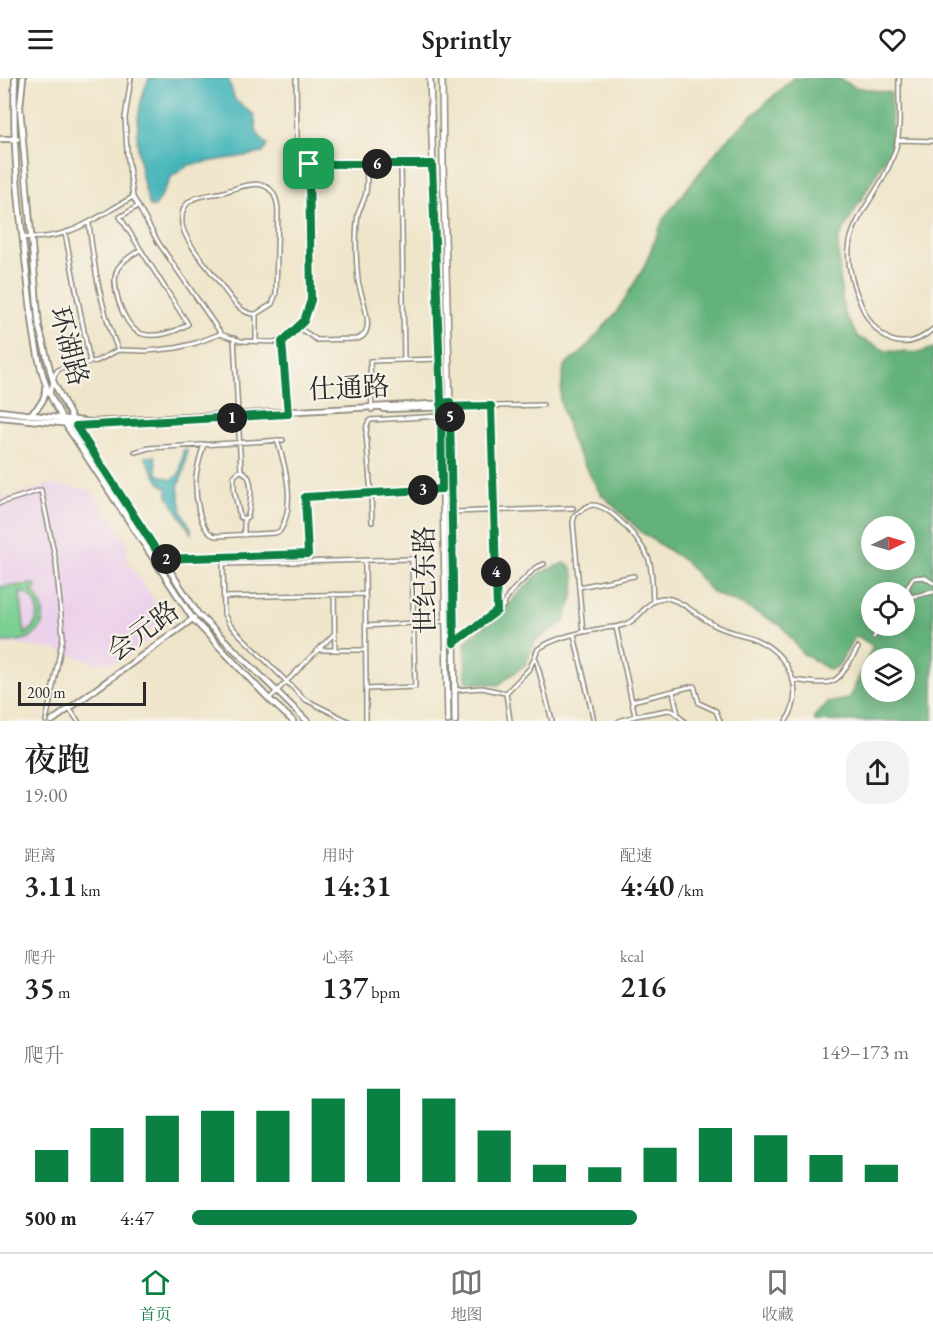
<!DOCTYPE html>
<html lang="zh">
<meta charset="utf-8">
<style>
:root{--surface:#fff;--page:#f2f2f2;--text:#202124;--muted:#757577;--line:#e0e0e0;--accent:#0b8043}
body{margin:0;font-family:"EB Garamond","Noto Serif SC",serif;background:var(--page);color:var(--text);height:100vh;display:flex;flex-direction:column;font-size:22px;white-space:nowrap}
*{box-sizing:border-box;margin:0}
p{font-size:20px;color:var(--muted)}
.icon{flex:none;width:33px;height:33px;fill:none;stroke:currentColor;stroke-width:2;stroke-linecap:round;stroke-linejoin:round}
.map{position:relative;height:643px;overflow:hidden}
.side{display:flex;flex-direction:column;background:var(--surface);flex:1}
.side>*{flex:none}
.needle{width:39px;rotate:85deg}
.fabs{position:absolute;left:861px;top:438px;display:grid;gap:12px}
.fabs a{display:grid;place-items:center;width:54px;height:54px;border-radius:50%;background:var(--surface);box-shadow:0 3px 15px #0003;font-size:30px}
.scale{position:absolute;left:18px;bottom:15px;width:128px;box-sizing:border-box;padding-left:6px;border:3px solid #2b2b2b;border-top:0;font-size:16px;line-height:21px;white-space:nowrap;color:#2b2b2b;-webkit-text-stroke:4px #f7f3e8;paint-order:stroke}
.pin{position:absolute;display:grid;place-items:center;width:51px;height:51px;color:#fff;margin:-26px;border-radius:12px;box-shadow:0 3px 9px #0006}
.km{position:absolute;width:30px;height:30px;margin:-15px;border-radius:50%;background:#222;color:#fff;font-size:16px;line-height:30px;text-align:center}
.round{display:grid;place-items:center;flex:none;width:63px;height:63px;border-radius:24px;background:var(--page)}
.summary{display:flex;align-items:center;justify-content:space-between;height:102px;padding:0 24px}
h1{font-size:33px;font-weight:600;line-height:45px}
.metrics{display:grid;grid-template-columns:repeat(3,1fr);gap:9px;height:102px;padding:6px 24px}
.metrics div{display:grid;align-content:center}
.metrics b{font-size:30px;font-weight:600}
.metrics small{font-size:16px;font-weight:400}
.metrics p{font-size:16px}
.chart{height:168px;padding:12px 24px}
.chart p{display:flex;justify-content:space-between}
.chart svg{width:100%;height:108px;margin-top:6px;stroke:var(--accent);stroke-width:6}
ul{padding:0 24px;list-style:none;font-size:20px}
li{display:grid;grid-template-columns:96px 72px 1fr;align-items:center;height:45px}
li i{height:15px;border-radius:8px;background:var(--accent)}
header{display:flex;justify-content:space-between;align-items:center;height:78px;padding:0 24px;background:var(--surface);font-size:27px;font-weight:600}
.menu{display:flex;justify-content:space-around;align-items:center;height:84px;border-top:2px solid var(--line);background:var(--surface);font-size:16px;color:var(--muted)}
.menu a{display:grid;justify-items:center;gap:3px}
.menu .current{color:var(--accent)}
.map>svg:first-child{display:block}
.built{fill:#ecd1eb}
.green{fill:#7acf92;stroke:#527d5e;stroke-width:1.5;fill-rule:evenodd}
.forest{fill:#63b27c;stroke:#476e54;stroke-width:1.5;fill-rule:evenodd}
.water{fill:#44b5ba;stroke:#387072;stroke-width:1.5}
.lines{fill:none;stroke-linecap:round;stroke-linejoin:round}
.street-casing{stroke:#8d887a;stroke-width:6}
.secondary-casing{stroke:#8d887a;stroke-width:8}
.primary-casing{stroke:#8d887a;stroke-width:8}
.street{stroke:#fff;stroke-width:3}
.secondary{stroke:#fff;stroke-width:4.5}
.primary{stroke:#fff;stroke-width:5}
.route-casing{stroke:#fff;stroke-width:12}
.route{stroke:#0b8043;stroke-width:8}
.labels{text-anchor:middle;stroke-width:4.5;stroke-linejoin:round;paint-order:stroke}
.street-label{font-size:27px;fill:#2b2b2b;stroke:#f7f3e8}
</style>
<header><svg class="icon" aria-label="menu" viewBox="0 0 24 24"><path d="M4 6h16M4 12h16M4 18h16"/></svg>Sprintly<svg class="icon" aria-label="heart" viewBox="0 0 24 24"><path d="M12 20l-8-8c-3-5 5-10 8-4 3-6 11-1 8 4z"/></svg></header>
<div class="map">
<svg width="933" height="643" viewBox="0 0 933 643">
<rect width="100%" height="100%" fill="#f7f3e8"/>
<filter id="ink" filterUnits="userSpaceOnUse"><feTurbulence type="fractalNoise" baseFrequency=".0167" numOctaves="2"/><feDisplacementMap in="SourceGraphic" scale="12" xChannelSelector="R" yChannelSelector="G"/><feConvolveMatrix kernelMatrix="1 2 1 2 8 2 1 2 1" color-interpolation-filters="sRGB"/></filter>
<filter id="wash" filterUnits="userSpaceOnUse"><feTurbulence type="fractalNoise" baseFrequency=".008" numOctaves="4" result="noise"/><feDisplacementMap in="SourceGraphic" scale="24" xChannelSelector="R" yChannelSelector="G"/><feGaussianBlur stdDeviation="1.35" result="paint"/><feColorMatrix in="noise" values="0 0 0 0 0 0 0 0 0 0 0 0 0 0 0 0 0 1.4 0 .05"/><feComposite in="paint" operator="in"/></filter>
<g filter="url(#wash)">
<rect width="100%" height="100%" fill="#efe5ca"/>
<path class="built" d="M44,406L91,412L129,466L126,481L149,514L163,540L145,557L148,562L120,584L97,585L56,572L12,566L0,567V407L4,421L42,409Z"/>
<path class="green" d="M35,506L36,511L31,512C46,524 49,550 29,560C20,564 9,564 0,564V509ZM20,514C42,518 43,545 25,556Z"/>
<path class="forest" d="M793,0H838L855,9L891,15V70L838,162L840,203L844,234L858,259L886,273L919,275L933,270V643H815L814,639L827,625L849,621L873,568L856,557L838,588L830,592L802,575L782,548L742,527L713,515L685,483L641,454L600,415L571,362L560,322L564,288L581,275L616,235L643,191L664,140L724,64ZM872,448H904V482H872ZM872,514H904V548H872ZM872,580H904V614H872Z
M564,485L571,488L575,500L573,519L564,544L535,563L526,586L498,607L466,604L465,564L484,548L499,539L514,520L540,495Z"/>
<path class="water" d="M149,0H228L235,22L254,37L257,55L267,67L263,75L189,87L172,98L155,129H150C137,87 130,41 149,0Z
M183,372H187L184,393L178,408L182,434L191,450V455L168,418L167,411L159,404L145,379L155,378L157,396L172,402L180,395Z"/>
</g>
<g filter="url(#ink)">
<g class="lines">
<g class="street-casing">
<path id="street" d="M131,0L125,40L127,74L133,119L158,164L222,257
M899,0C898,24 902,50 895,73C874,135 827,149 860,224C866,239 876,255 891,262C907,268 922,261 933,251
M897,62L933,63
M309,86L432,85
M401,86L404,282
M138,128L120,139L188,246C176,254 152,262 138,254C123,246 109,205 118,190C123,182 132,177 140,172
M89,146C94,190 101,230 118,272
M65,155L90,284
M22,159C68,164 96,139 133,119
M299,250L317,262L357,261C379,255 360,218 358,202C356,182 355,157 358,136C360,129 365,122 366,114C368,105 366,95 366,86
M234,260L241,393
M256,263V236L272,226L276,216L278,131C274,96 248,106 224,114C206,119 179,115 182,146C184,163 209,190 219,204C228,216 239,237 256,236
M50,315L55,296L58,292L63,289L97,283L118,272L147,273L176,270L196,265L220,256L241,263L281,264
M491,328L497,533
M450,329L543,327
M372,332L370,283L439,281
M288,336L281,264L304,242L311,217L309,86L297,64L296,0
M204,366C201,377 197,388 196,399C195,413 198,455 216,458L275,455L280,453C296,427 286,389 277,362
M135,374L149,370L283,362
M240,393L234,398V412L240,439L244,441
M241,393C256,397 250,426 248,438L244,441V457
M0,425L41,412L56,484L63,559L46,643
M453,434L573,430
M372,444L371,416L442,411
M162,481L308,476L305,419L371,416L366,356L367,347L370,342L441,338
M365,482L366,611
M579,509L634,498
M334,516L335,572
M224,519L365,516
M911,519L907,510L913,500L924,499L933,505
M904,525L911,519L933,514
M366,548L445,543
M616,549L635,638L619,643
M583,554L573,444L575,437C580,433 586,428 592,427C610,426 644,466 649,482C653,495 652,511 653,524
M574,557L594,643
M874,559L879,548
M456,564L503,528L510,515L535,490L544,486
M319,572H365
M536,581L552,643
M793,602C838,608 835,608 858,570
M456,612L482,610L505,615
M673,613L678,637
M269,621L334,556
M632,623L694,608L699,625L716,633L720,643
M69,630L78,643
M635,638L668,632L673,633L684,643
M348,643L304,621L229,546L224,536L223,486L412,481L415,609L366,611V643
M510,643L506,615L530,590L538,571C555,560 580,554 599,551C608,549 618,550 626,546C641,541 647,521 663,520C679,519 701,541 716,548C728,554 742,556 755,561C787,575 807,611 786,643"/>
</g>
<g class="secondary-casing">
<path id="secondary" d="M15,0C12,66 19,132 27,197C31,232 34,268 44,301C49,318 58,332 66,347L193,541L269,621L293,643
M23,0L20,29L39,249L53,303L76,348L198,536L307,643
M0,61H17
M384,331L450,329
M0,333L91,344L450,325
M29,337C39,330 46,322 45,310
M0,339L92,348L276,337
M52,643L194,540"/>
</g>
<g class="primary-casing">
<path id="primary" d="M430,0L441,329L448,643
M442,0L443,86L453,434L455,643"/>
</g>
<use href="#street" class="street"/>
<use href="#secondary" class="secondary"/>
<use href="#primary" class="primary"/>
</g>
</g>
<g class="lines" filter="url(#ink)">
<g class="route-casing">
<path id="route" d="M309,86L311,222L304,243L282,264L288,336L76,348L162,481L308,476L305,419L442,411L441,329L491,328L497,533L454,565L450,329V324L441,325V323L432,86H309"/>
</g>
<use href="#route" class="route"/>
</g>
<g class="labels">
<g class="street-label">
<text transform="translate(69 268) rotate(75)" y="9">环湖路</text>
<text transform="translate(349 310) rotate(-3)" y="9">仕通路</text>
<text transform="translate(425 502) rotate(-91)" y="9">世纪东路</text>
<text transform="translate(143 553) rotate(-36)" y="9">会元路</text>
</g>
</g>
</svg>
<div class="fabs">
<a><svg class="needle" viewBox="-14 -14 28 28"><path d="M0-13l5 13h-10z" fill="#e53935"/><path d="M0 13l5-13h-10z" fill="#757577"/></svg></a>
<a><svg class="icon" aria-label="locate" viewBox="0 0 24 24"><circle cx="12" cy="12" r="6"/><path d="M12 2v4M12 18v4M2 12h4M18 12h4"/></svg></a>
<a><svg class="icon" aria-label="layers" viewBox="0 0 24 24"><path d="M12 4l9 5-9 5-9-5zM3 14l9 5 9-5"/></svg></a>
</div>
<div class="scale">200 m</div>
<div class="pin" style="left:309px;top:86px;background:#1e9e55"><svg class="icon" aria-label="arrive" viewBox="0 0 24 24"><path d="M6 21V4h12l-3 4 3 4H6"/></svg></div>
<b class="km" style="left:232px;top:340px">1</b>
<b class="km" style="left:166px;top:481px">2</b>
<b class="km" style="left:423px;top:412px">3</b>
<b class="km" style="left:496px;top:494px">4</b>
<b class="km" style="left:450px;top:339px">5</b>
<b class="km" style="left:377px;top:86px">6</b>
</div>
<section class="side">
<div class="summary"><div><h1>夜跑</h1><p>19:00</p></div><a class="round"><svg class="icon" aria-label="share" viewBox="0 0 24 24"><path d="M12 15V3M7 8l5-5 5 5M5 13v7h14v-7"/></svg></a></div>
<div class="metrics">
<div><p>距离</p><b>3.11<small> km</small></b></div>
<div><p>用时</p><b>14:31</b></div>
<div><p>配速</p><b>4:40<small> /km</small></b></div>
</div>
<div class="metrics">
<div><p>爬升</p><b>35<small> m</small></b></div>
<div><p>心率</p><b>137<small> bpm</small></b></div>
<div><p>kcal</p><b>216</b></div>
</div>
<div class="chart"><p><span>爬升</span>149–173 m</p>
<svg viewBox="0 0 160 44" preserveAspectRatio="none"><path d="M5 44V31M15 44V22M25 44V17M35 44V15M45 44V15M55 44V10M65 44V6M75 44V10M85 44V23M95 44V37M105 44V38M115 44V30M125 44V22M135 44V25M145 44V33M155 44V37"/></svg>
</div>
<ul>
<li><b>500 m</b>4:47<i style="width:62%"></i></li>
</ul>
</section>
<nav class="menu">
<a class="current"><svg class="icon" aria-label="home" viewBox="0 0 24 24"><path d="M3 11l9-7 9 7M6 9v11h12V9"/></svg>首页</a>
<a><svg class="icon" aria-label="map" viewBox="0 0 24 24"><path d="M3 6l6-2 6 2 6-2v14l-6 2-6-2-6 2zM9 4v14M15 6v14"/></svg>地图</a>
<a><svg class="icon" aria-label="saved" viewBox="0 0 24 24"><path d="M7 4h10v16l-5-4-5 4z"/></svg>收藏</a>
</nav>
